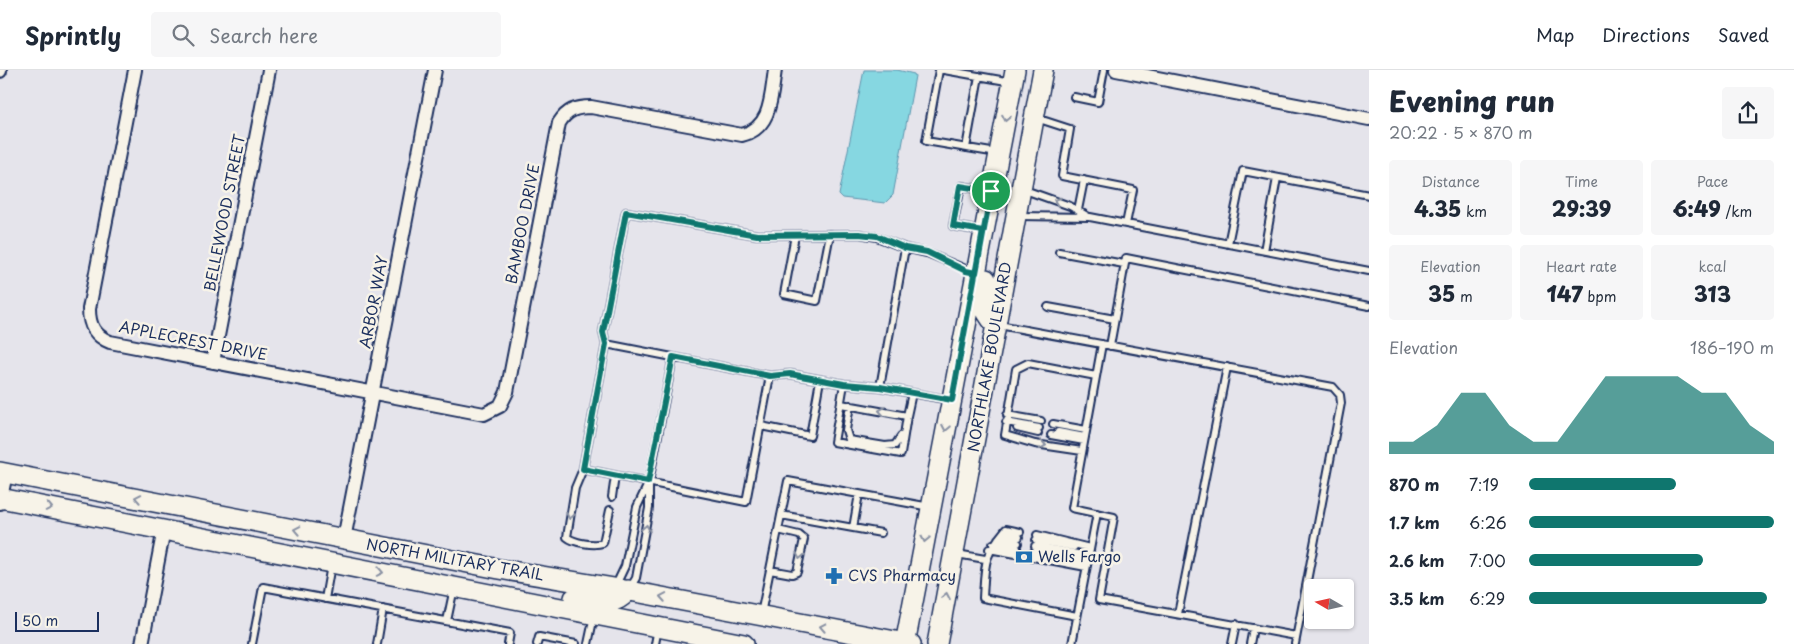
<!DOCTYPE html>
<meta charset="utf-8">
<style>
:root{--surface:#fff;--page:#f6f6f7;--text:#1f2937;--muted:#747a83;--line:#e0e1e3;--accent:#0f766e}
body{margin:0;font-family:"Playpen Sans",sans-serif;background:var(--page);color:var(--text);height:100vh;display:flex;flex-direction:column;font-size:19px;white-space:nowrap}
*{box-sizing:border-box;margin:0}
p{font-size:16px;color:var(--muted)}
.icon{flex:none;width:28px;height:28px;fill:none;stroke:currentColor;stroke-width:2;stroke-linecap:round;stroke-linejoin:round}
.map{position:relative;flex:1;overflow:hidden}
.details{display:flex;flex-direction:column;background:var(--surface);width:425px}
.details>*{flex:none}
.needle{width:32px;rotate:279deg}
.fabs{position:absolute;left:1304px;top:509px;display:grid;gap:10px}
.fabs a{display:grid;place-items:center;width:50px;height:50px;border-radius:5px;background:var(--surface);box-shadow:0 1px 4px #0004;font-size:25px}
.scale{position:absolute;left:15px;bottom:12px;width:84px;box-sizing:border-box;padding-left:5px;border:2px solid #1b2f5e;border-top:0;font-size:14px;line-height:18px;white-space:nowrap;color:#1b2f5e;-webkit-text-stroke:4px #f7f3e8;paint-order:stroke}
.pin{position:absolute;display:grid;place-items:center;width:42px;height:42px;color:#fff;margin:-21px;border:2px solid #fff;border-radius:50%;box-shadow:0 1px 5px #0007}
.round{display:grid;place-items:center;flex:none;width:52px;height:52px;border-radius:5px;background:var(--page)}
.headline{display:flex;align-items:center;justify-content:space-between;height:85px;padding:0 20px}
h1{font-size:28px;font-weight:800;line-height:38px}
.figures{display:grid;grid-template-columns:repeat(3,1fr);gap:8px;height:85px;padding:5px 20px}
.figures div{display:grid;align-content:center;border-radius:5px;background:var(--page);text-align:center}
.figures b{font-size:21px;font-weight:800}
.figures small{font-size:14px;font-weight:400}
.figures p{font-size:14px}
.chart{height:140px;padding:10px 20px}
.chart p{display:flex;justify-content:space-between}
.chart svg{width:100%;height:90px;margin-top:5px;fill:var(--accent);opacity:.7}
ul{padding:0 20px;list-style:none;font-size:16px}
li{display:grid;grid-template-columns:80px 60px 1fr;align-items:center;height:38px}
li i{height:12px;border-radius:6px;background:var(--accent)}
header{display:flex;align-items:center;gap:30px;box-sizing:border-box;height:70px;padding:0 25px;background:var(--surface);border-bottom:1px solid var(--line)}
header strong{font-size:24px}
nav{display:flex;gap:28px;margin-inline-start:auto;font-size:18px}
.search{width:350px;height:45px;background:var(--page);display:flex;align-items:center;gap:12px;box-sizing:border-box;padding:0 18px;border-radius:5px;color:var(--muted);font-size:19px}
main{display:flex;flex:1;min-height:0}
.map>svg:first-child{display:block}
.water{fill:#86d7e1;stroke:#5b94ad}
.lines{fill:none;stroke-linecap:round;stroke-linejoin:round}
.lane-casing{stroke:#1b2f5e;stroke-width:10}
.street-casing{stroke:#1b2f5e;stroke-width:16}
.secondary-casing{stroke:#1b2f5e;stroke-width:22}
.lane{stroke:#f7f3e8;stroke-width:6}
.street{stroke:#f7f3e8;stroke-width:12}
.secondary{stroke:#f7f3e8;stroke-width:19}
.oneway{stroke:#8991a3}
.route-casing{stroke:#fff;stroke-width:10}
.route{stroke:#0f766e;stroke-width:6}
.labels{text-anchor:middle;stroke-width:5;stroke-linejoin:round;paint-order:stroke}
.street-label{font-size:15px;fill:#1b2f5e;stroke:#f7f3e8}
.poi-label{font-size:15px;fill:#1b2f5e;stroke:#f7f3e8;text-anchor:start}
</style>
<header>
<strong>Sprintly</strong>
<div class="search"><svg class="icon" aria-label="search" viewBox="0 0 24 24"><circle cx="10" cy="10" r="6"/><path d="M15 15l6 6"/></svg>Search here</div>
<nav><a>Map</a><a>Directions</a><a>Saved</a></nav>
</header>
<main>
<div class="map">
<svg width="1369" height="574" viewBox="0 0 1369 574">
<rect width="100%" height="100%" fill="#e5e4eb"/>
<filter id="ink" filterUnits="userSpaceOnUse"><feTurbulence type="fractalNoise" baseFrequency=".02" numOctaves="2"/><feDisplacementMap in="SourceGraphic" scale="10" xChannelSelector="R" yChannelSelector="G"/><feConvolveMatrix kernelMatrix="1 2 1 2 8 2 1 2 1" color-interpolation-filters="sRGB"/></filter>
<g filter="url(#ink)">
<path class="water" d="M864,0H897L914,4L915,6L893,125L885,133L842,128L839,125Z"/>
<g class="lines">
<g class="lane-casing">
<path id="lane" d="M939,0L926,71L997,83
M944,0L1012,12
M1074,27L1098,32L1104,0
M1036,48L1070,59L1062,106L1133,120L1126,154
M966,78L979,6
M1022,119L1070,136L1089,147
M1078,140L1084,110
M1018,146L1090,147L1369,201
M982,161L953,156L961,116L990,121
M795,165L784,224L817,231L830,164
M1228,174L1243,101L1369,125
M1264,181L1277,108
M1059,182L1124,194
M1048,237L1115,249
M999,255L1333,317L1340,325L1341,333L1295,574
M606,274L603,262L626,142L757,165L859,164L877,167L905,178L927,183L973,202
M1102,274L1072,438L1114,447L1099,530L1296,566
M1110,276L1126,188L1369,236
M770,306L746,432L583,399L606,274L770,306L790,304L844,314L880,317L950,330
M880,317L905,178
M841,334L907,346L901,384L834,372L844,314
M850,335L846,360L849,370L885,376L895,375L901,366
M1007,345L1041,351
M907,346L912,323
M1006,352L1039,358
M1053,354L1086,360
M761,356L810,366L820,310
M1017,358L1038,363
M1058,362L1085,367
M1051,365L1084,371
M1082,381L1035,374L1005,365L1016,299L1028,293L1096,306
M583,399L575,418L567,467C574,473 594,476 603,473L610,440
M612,427L615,406
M781,445L881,463
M853,458L859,424
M1020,462L1006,459C983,487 985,493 983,528L1077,546
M1002,464L1019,467
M1037,465L1090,478
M998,469L1018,473
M1036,470L1074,477
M993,474L1017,478
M1035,476L1088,486
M989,479L1016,484
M1034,482L1087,492
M957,484L985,489
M1033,487L1086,497
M770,500L792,504L797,502L804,469L799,465L778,460
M616,515L625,496L637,437L648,414
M630,518L636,508L639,492L649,438V412L673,287
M325,529L331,495
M761,544L788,411L930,437
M1178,544L1227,297
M447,551L454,518
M252,574L263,517L510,563L508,574
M377,574L383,539
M537,574L539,567L576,574
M588,574L594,546
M655,574L658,558
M1072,574L1097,443
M1232,574L1236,554
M1250,574L1253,558"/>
</g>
<g class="street-casing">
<path id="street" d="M135,0L89,239C89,256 95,266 110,272L484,344L500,336L507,322L559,53C567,40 576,37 591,37L742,65C772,58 771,25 775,0
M1116,0L1369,49
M0,1V0
M213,292L269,0
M0,433L6,403
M344,469L435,0
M142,574L164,459"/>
</g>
<g class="secondary-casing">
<path id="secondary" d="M986,209C982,230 980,238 996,255
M0,402L499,499L614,518L911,574
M0,428L744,574
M574,528C592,531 616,539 628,520
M905,574L1015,0
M937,574L1043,0"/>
</g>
<use href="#lane" class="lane"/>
<use href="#street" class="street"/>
<use href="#secondary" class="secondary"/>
</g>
<defs><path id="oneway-chevron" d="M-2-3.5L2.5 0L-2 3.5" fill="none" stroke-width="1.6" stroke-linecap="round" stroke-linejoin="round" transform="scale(1.25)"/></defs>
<g class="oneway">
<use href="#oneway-chevron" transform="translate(1006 48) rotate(101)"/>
<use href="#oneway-chevron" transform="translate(1057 131) rotate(-159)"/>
<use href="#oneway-chevron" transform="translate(882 341) rotate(-170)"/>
<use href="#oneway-chevron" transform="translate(946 358) rotate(101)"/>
<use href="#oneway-chevron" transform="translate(1043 375) rotate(9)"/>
<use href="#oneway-chevron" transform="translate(138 428) rotate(-169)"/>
<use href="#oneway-chevron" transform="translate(49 437) rotate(11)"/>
<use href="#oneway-chevron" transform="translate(570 446) rotate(101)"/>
<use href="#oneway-chevron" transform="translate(646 458) rotate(-79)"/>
<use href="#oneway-chevron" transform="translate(297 460) rotate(-169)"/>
<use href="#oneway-chevron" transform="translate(925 469) rotate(101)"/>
<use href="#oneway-chevron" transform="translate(800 486) rotate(102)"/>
<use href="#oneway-chevron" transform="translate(380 502) rotate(11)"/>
<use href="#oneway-chevron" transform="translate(946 526) rotate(-79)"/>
<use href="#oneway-chevron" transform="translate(663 527) rotate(-170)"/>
<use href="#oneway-chevron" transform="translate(823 557) rotate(-169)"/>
</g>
</g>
<g class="lines" filter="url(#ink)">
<g class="route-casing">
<path id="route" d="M991,121L976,203L966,201L927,182L905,178L877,166L859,164L757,165L626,142L603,262L606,274L583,399L648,412L673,287L770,306L790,304L844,314L880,317L952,330C962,274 973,217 983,161L953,156L960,116L991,121"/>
</g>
<use href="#route" class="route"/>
</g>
<defs>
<g id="bank-bare" transform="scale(1.35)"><path d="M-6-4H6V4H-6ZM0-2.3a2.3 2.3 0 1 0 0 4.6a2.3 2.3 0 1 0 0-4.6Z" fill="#1f6fb2" stroke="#f7f3e8" stroke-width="2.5" paint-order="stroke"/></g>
<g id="pharmacy-bare" transform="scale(1.35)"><path d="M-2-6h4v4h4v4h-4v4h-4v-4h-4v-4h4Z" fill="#1f6fb2" stroke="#f7f3e8" stroke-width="2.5" paint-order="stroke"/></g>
</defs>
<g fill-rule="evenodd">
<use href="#bank-bare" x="1024" y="487"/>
<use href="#pharmacy-bare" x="834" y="506"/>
</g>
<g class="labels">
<g class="street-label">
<text transform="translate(225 143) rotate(-79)" y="5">BELLEWOOD STREET</text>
<text transform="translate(523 154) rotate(-79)" y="5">BAMBOO DRIVE</text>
<text transform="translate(374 232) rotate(-79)" y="5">ARBOR WAY</text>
<text transform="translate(193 271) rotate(11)" y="5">APPLECREST DRIVE</text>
<text transform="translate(990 287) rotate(-80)" y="5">NORTHLAKE BOULEVARD</text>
<text transform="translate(455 490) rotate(10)" y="5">NORTH MILITARY TRAIL</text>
</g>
<g class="poi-label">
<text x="1038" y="492">Wells Fargo</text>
<text x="848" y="511">CVS Pharmacy</text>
</g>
</g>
</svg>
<div class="fabs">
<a><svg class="needle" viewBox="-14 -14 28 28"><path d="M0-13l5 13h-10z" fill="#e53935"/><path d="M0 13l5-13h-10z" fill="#747a83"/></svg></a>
</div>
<div class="scale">50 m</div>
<div class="pin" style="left:991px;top:121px;background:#1e9e55"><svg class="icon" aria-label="arrive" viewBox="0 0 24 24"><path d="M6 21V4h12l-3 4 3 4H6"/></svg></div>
</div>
<section class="details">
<div class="headline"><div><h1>Evening run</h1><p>20:22 · 5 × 870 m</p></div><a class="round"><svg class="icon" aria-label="share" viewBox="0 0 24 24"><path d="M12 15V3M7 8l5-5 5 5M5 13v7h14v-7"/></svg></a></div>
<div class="figures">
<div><p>Distance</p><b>4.35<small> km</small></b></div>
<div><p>Time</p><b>29:39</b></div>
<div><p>Pace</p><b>6:49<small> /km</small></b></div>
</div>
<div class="figures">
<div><p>Elevation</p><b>35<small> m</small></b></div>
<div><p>Heart rate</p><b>147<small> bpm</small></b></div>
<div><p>kcal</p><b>313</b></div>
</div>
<div class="chart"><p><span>Elevation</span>186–190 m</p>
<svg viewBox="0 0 160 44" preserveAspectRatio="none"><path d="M0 44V38L10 38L20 30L30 14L40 14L50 30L60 38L70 38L80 22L90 6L100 6L110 6L120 6L130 14L140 14L150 30L160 38V44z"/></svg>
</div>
<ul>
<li><b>870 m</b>7:19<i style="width:60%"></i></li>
<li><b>1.7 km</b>6:26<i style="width:100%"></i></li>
<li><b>2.6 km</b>7:00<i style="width:71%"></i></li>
<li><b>3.5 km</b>6:29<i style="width:97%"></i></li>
</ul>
</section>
</main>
